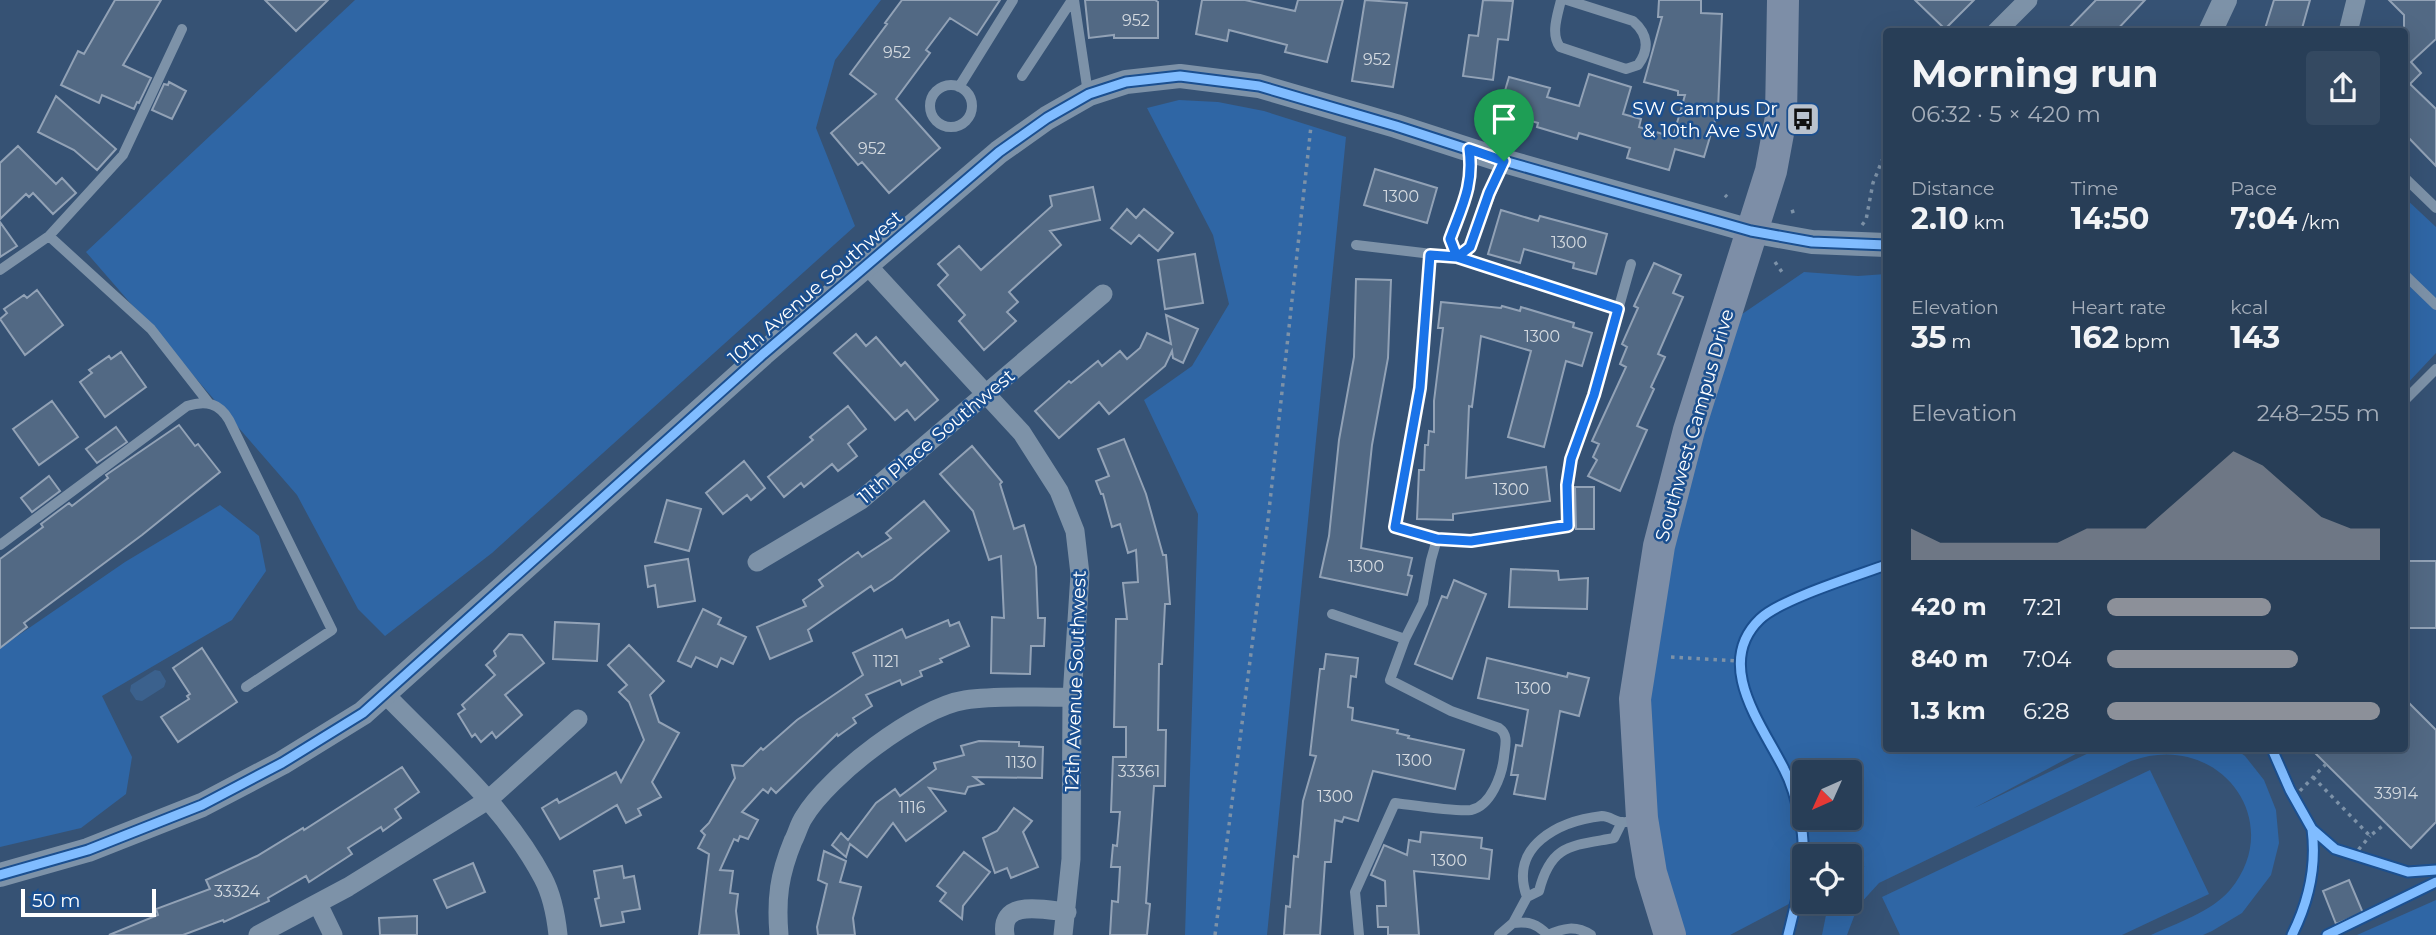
<!DOCTYPE html>
<meta charset="utf-8">
<style>
:root{--surface:#283e57;--page:#344961;--text:#f1f3f6;--muted:#a5aeba;--line:#44576d;--accent:#8c9099}
body{margin:0;font-family:Montserrat,sans-serif;background:var(--page);color:var(--text);height:100vh;display:flex;flex-direction:column;font-size:26px;white-space:nowrap}
*{box-sizing:border-box;margin:0}
p{font-size:23px;color:var(--muted)}
.icon{flex:none;width:38px;height:38px;fill:none;stroke:currentColor;stroke-width:2;stroke-linecap:round;stroke-linejoin:round}
.map{position:relative;flex:1;overflow:hidden}
.drawer{position:absolute;left:1883px;top:28px;width:525px;height:724px;display:flex;flex-direction:column;background:var(--surface);border-radius:7px;box-shadow:0 7px 28px #0002,0 0 0 2px var(--line)}
.drawer>*{flex:none}
.needle{width:46px;rotate:225deg}
.controls{position:absolute;left:1792px;top:760px;display:grid;gap:14px}
.controls a{display:grid;place-items:center;width:70px;height:70px;border-radius:7px;background:var(--surface);box-shadow:0 7px 28px #0002,0 0 0 2px var(--line);font-size:35px}
.scale{position:absolute;left:21px;bottom:18px;width:135px;box-sizing:border-box;padding-left:7px;border:4px solid #fff;border-top:0;font-size:19px;line-height:24px;white-space:nowrap;color:#fff;-webkit-text-stroke:5px #1b4f8f;paint-order:stroke}
.pin{position:absolute;display:grid;place-items:center;width:60px;height:60px;color:#fff;margin:-72px -30px;border-radius:50% 50% 50% 0;rotate:-45deg;box-shadow:0 0 7px #0007}
.pin .icon{rotate:45deg}
.round{display:grid;place-items:center;flex:none;width:74px;height:74px;border-radius:7px;background:var(--page)}
.summary{display:flex;align-items:center;justify-content:space-between;height:119px;padding:0 28px}
h1{font-size:38px;font-weight:700;line-height:52px}
.stats{display:grid;grid-template-columns:repeat(3,1fr);gap:10px;height:119px;padding:7px 28px}
.stats div{display:grid;align-content:center}
.stats b{font-size:30px;font-weight:700}
.stats small{font-size:19px;font-weight:400}
.stats p{font-size:19px}
.chart{height:196px;padding:14px 28px}
.chart p{display:flex;justify-content:space-between}
.chart svg{width:100%;height:126px;margin-top:7px;fill:var(--accent);opacity:.7}
ul{padding:0 28px;list-style:none;font-size:23px}
li{display:grid;grid-template-columns:112px 84px 1fr;align-items:center;height:52px}
li i{height:18px;border-radius:9px;background:var(--accent)}
.map>svg:first-child{display:block}
.green{fill:#2f66a5;fill-rule:evenodd}
.water{fill:#3b618d}
.building{fill:#526984;stroke:#92a2b6;stroke-width:2}
.lines{fill:none;stroke-linecap:round;stroke-linejoin:round}
.path{stroke:#7d92a8;stroke-width:3.5;stroke-dasharray:3.5 5;stroke-linecap:butt}
.service{stroke:#7d92a8;stroke-width:10}
.minor{stroke:#7d92a8;stroke-width:19}
.tertiary{stroke:#7d92a8;stroke-width:24}
.primary{stroke:#7d8ea7;stroke-width:32}
.cycleway-casing{stroke:#1b4f8f;stroke-width:13}
.cycleway{stroke:#80bcff;stroke-width:9}
.route-casing{stroke:#fff;stroke-width:14}
.route{stroke:#1a73e8;stroke-width:9}
.labels{text-anchor:middle;stroke-width:5;stroke-linejoin:round;paint-order:stroke}
.number-label{font-size:16px;fill:#d4dae0}
.poi-label{font-size:19px;fill:#fff;stroke:#1b4f8f;text-anchor:end}
.street-label{font-size:19px;fill:#fff;stroke:#1b4f8f}
</style>
<div class="map">
<svg width="2436" height="935" viewBox="0 0 2436 935">
<rect width="100%" height="100%" fill="#365274"/>
<path class="green" d="M355,0H881L835,60L816,128L855,226L492,553L385,636L358,609L297,495L86,252Z
M1179,100L1218,102L1264,111L1346,137L1267,935H1185L1198,514L1144,400L1192,366L1229,304L1213,235L1147,108Z
M2404,197L2436,227V353L2405,386Z
M1804,272L1858,276L1886,274V749H2085L1974,808L2097,749H2235L2245,756L2264,780L2276,810L2279,843L2271,875L2242,913L2212,931L2203,935H2151C2177,923 2211,912 2230,890C2288,820 2217,729 2131,761L1879,883L1858,906L1847,935H1822L1827,910L1833,901H1850V876L1865,866L1850,872V856H1804V896L1730,935H1670L1635,699L1723,327ZM1804,772H1850V817H1804Z
M220,505L259,536L266,571L232,620L102,696L132,757L126,794L81,828L0,847V648L125,562Z
M2150,770L2209,894L2122,935H1900L1882,897Z
M2436,900V935H2357Z"/>
<path class="water" d="M155,670L160,671L166,681L164,687L142,701L136,700L130,691L131,685Z"/>
<path class="building" d="M115,0H161L123,65L151,78L139,103L137,102L134,109L102,95L99,103L61,85L78,51L84,54Z
M265,0H328L296,31Z
M902,0H1000L977,35L950,18L926,50L930,53L896,99L940,148L889,193L862,162L858,165L831,133L876,94L850,74L887,24L885,23Z
M1085,0H1155L1158,2V38H1114V35L1089,38Z
M1202,0H1245L1295,11L1298,0H1343L1327,62L1285,52L1287,45L1229,30L1227,41L1196,34Z
M1365,0L1407,3L1393,87L1352,81Z
M1483,0L1513,1L1508,40L1498,39L1493,80L1463,76L1469,35L1478,36Z
M1659,0H1701V13L1722,14L1718,110L1704,157L1675,149L1669,170L1627,158L1630,148L1579,133L1577,139L1537,127L1538,123L1499,111L1509,77L1550,88L1547,97L1579,106L1589,74L1631,87L1623,114L1641,119L1639,127L1673,137L1685,95H1678V91L1644,82L1662,17H1658Z
M1915,0H1974L1945,29Z
M2096,0H2145L2115,32H2065Z
M2274,0H2310L2301,32H2264Z
M2389,0H2436V39L2411,62L2421,73L2410,84L2436,109V166L2404,133V15Z
M169,82L186,91L172,119L152,110L164,84L168,85Z
M56,96L116,149L97,170L74,150L38,132Z
M18,146L56,184L62,178L76,193L53,214L33,193L29,197L26,194L0,219V163Z
M1375,169L1437,188L1427,223L1364,205Z
M1093,187L1100,220L1050,231L1061,245L1009,292L1018,302L1007,312L1016,321L984,350L959,321L965,315L938,285L948,275L938,264L959,246L981,270L1052,206L1050,196Z
M1127,209L1136,218L1144,209L1173,233L1158,251L1139,235L1131,244L1111,228Z
M1501,210L1538,221L1540,216L1607,234L1596,274L1573,268L1574,263L1524,249L1520,263L1488,254Z
M0,222L17,246L0,257Z
M1195,254L1203,303L1165,309L1158,260Z
M1654,263L1681,275L1673,293L1683,297L1658,354L1665,357L1651,387L1654,389L1637,426L1647,430L1620,491L1588,476L1597,460L1593,457L1599,444L1592,441L1626,367L1620,364L1627,347L1622,344L1638,308L1634,306Z
M1356,279L1391,280L1388,358L1372,445L1361,548L1412,558L1408,575L1412,576L1407,595L1320,577L1329,536L1339,440L1354,357Z
M37,290L63,325L25,355L0,319L7,313L4,309L24,295L27,298Z
M1441,302L1501,308L1502,306L1520,311L1521,307L1574,323L1573,327L1592,333L1582,366L1566,361L1544,447L1508,437L1531,351L1481,336L1472,407L1469,406L1466,478L1546,467L1550,501L1453,514V520L1417,519L1419,470H1424L1425,445H1428L1429,431L1434,432V401L1443,328H1438Z
M1166,315L1198,329L1183,363L1173,358L1172,351L1165,366L1109,414L1099,402L1059,438L1035,411L1069,381L1071,383L1098,361L1102,366L1120,351L1127,359L1140,348L1147,333L1171,344Z
M856,334L866,346L876,337L901,366L905,362L938,400L915,420L907,410L895,420L834,353Z
M121,352L146,387L105,417L80,382L92,373L89,370L109,356L111,359Z
M52,401L78,437L39,465L13,429Z
M848,406L866,429L848,444L857,456L838,471L832,464L804,487L801,483L784,497L768,477L813,440L810,437Z
M179,425L195,446L198,444L220,472L142,535L24,623L27,627L0,648V559L43,527L41,524L69,503L72,506L108,478L106,475Z
M116,427L127,442L97,463L86,449Z
M1124,439L1146,494L1163,555H1166L1170,604H1165L1162,664H1159L1158,730H1166L1165,786H1154L1146,903L1150,904L1147,935H1110L1112,901L1118,902L1120,867H1111L1113,845L1117,846L1120,812H1111L1113,757H1126V727H1114L1116,619H1127L1123,583L1138,582L1136,550L1128,553L1120,524L1112,527L1103,494H1101L1096,481L1109,476L1098,449Z
M972,446L1002,482L1000,484L1014,529L1024,525L1036,567L1038,618H1045L1044,646H1031L1030,674L991,673L992,617L1004,618L1001,556L989,560L973,511L940,474Z
M744,461L765,488L751,500L747,495L723,514L706,493Z
M49,476L60,491L32,512L21,498Z
M1575,487H1594V529H1576Z
M667,500L701,509L689,551L655,542Z
M924,501L949,531L893,579L874,591L871,586L808,630L812,641L770,659L757,627L806,606L803,600L823,586L819,580L858,552L862,557L891,538L886,533Z
M688,559L695,601L658,607L655,585L648,587L645,566Z
M2404,561H2436V628H2404Z
M1511,569L1558,571L1559,580L1588,578L1587,609L1509,607Z
M1454,580L1486,594L1452,679L1415,664L1442,596L1447,598Z
M703,609L721,618L718,624L746,637L733,664L721,658L717,667L696,657L691,667L678,661Z
M948,620L950,626L959,622L969,646L940,659L942,662L920,671L922,676L902,685L900,680L866,695L872,706L853,718L856,723L838,736L837,734L776,793L771,788L768,793L763,789L742,812L758,820L748,839L740,836L738,841L734,839L720,870L733,871L730,893L738,894L736,911L739,935H699L709,854L698,848L705,835L701,831L709,823L735,778L732,765L743,766L761,748L763,750L797,720L863,675L853,653L902,629L906,638Z
M555,622L599,624L597,661L553,659Z
M509,634L522,635L544,663L505,695L522,715L496,738L492,732L481,742L475,734L472,737L458,714L465,709L462,705L495,675L486,665L496,656L494,651Z
M629,645L664,681L650,695L659,722L679,733L652,782L661,797L638,809L641,815L626,823L617,805L560,839L542,808L557,799L559,803L616,772L621,782L644,740L629,702L619,692L627,685L608,665Z
M202,648L237,702L178,742L161,717L189,699L187,696L190,694L173,668Z
M1326,654L1358,658L1356,677L1351,676L1348,707L1353,708L1352,720L1398,730L1397,733L1409,736L1408,738L1464,750L1455,789L1373,771L1358,821L1344,817L1342,822L1335,820L1331,862H1325L1320,935H1284L1286,906L1290,907L1294,856L1298,857L1303,801L1316,756L1310,755L1320,669H1324Z
M1487,658L1567,677L1568,673L1589,678L1579,716L1560,711L1545,799L1514,794L1518,775H1511L1516,745L1522,746L1528,710L1478,698Z
M2404,698L2436,730V822L2411,848L2311,749H2404Z
M979,741L1019,742V746L1043,747L1042,778L974,777L983,784L968,787L965,794L929,788L946,811L906,841L893,823L867,857L850,844L846,857L832,845L841,833L848,840L876,803L895,789L900,796L936,769L934,763L964,755L961,746Z
M402,767L419,792L395,809L401,818L383,831L381,827L348,848L352,854L309,882L306,876L268,898L269,901L224,922L223,920L183,935H109L158,915L156,909L210,889L206,880L257,856L303,828L304,830Z
M1014,808L1032,821L1023,832L1038,867L1011,878L1007,868L995,873L983,838L997,831Z
M1421,832L1482,838L1481,848L1492,850L1489,879L1414,871L1419,935H1388V927H1378L1377,906H1386L1385,881L1371,875L1384,845L1407,855L1409,840L1420,842Z
M824,851L846,861L840,882L861,887L853,918L855,935H818L817,927L827,884L818,880Z
M964,852L990,872L963,906L962,919L940,901L946,893L937,886Z
M473,863L485,892L447,908L434,880Z
M622,866L624,878L634,876L640,909L622,912L624,922L601,926L595,899L599,898L594,871Z
M2349,880L2363,913L2336,924L2323,891Z
M417,916V935H380L379,918Z"/>
<g class="lines">
<path class="path" d="M1725,195L1727,197
M1791,212L1797,210
M1862,225L1866,220L1873,183L1886,151
M1775,262L1784,275
M1671,657L1740,661
M2313,777L2370,836L2386,823
M2294,797L2326,764
M2353,856L2370,836
M1215,935L1268,520L1311,126"/>
<path class="service" d="M1074,0L1088,93
M1561,0C1558,14 1550,34 1560,47L1626,69L1638,65C1650,49 1648,34 1633,21L1567,0
M1022,76L1072,0
M930 106a21 21 0 1 1 42 0a21 21 0 1 1-42 0Z
M959,87L1013,0
M1469,151C1474,183 1462,209 1450,239L1457,257L1470,247L1504,161
M2404,177L2436,208
M49,236L151,329L208,402
M1356,245L1457,257L1618,309
M1430,255L1420,388L1395,527L1437,539L1471,541L1568,526L1567,485L1571,459L1594,395L1631,264
M0,270L49,236L123,155L182,29
M2404,274L2436,305
M2404,401L2436,369
M0,545L187,406C206,400 219,403 229,420L332,630L246,687
M1332,614L1405,639
M1527,897C1508,846 1559,821 1602,816C1610,816 1615,822 1622,822C1627,823 1634,820 1638,819
M1527,897L1539,891C1551,844 1571,846 1614,838L1622,822
M1513,923C1529,921 1537,924 1548,935
M1359,935L1355,892L1395,803C1412,805 1457,812 1471,810C1491,806 1502,775 1504,757C1505,746 1509,735 1499,728L1451,711L1390,680L1405,639L1423,603L1431,560L1437,539
M1499,935L1513,923L1527,897
M1548,935C1563,928 1576,925 1591,935"/>
<path class="minor" d="M1996,32L2028,0
M2348,32L2356,0
M868,266L1022,433L1059,491L1075,531L1080,574L1072,697L1071,859L1063,935
M757,562L861,500L1103,294
M385,694C440,751 505,806 543,878C552,895 556,916 558,935
M318,904L333,935
M258,935L348,887L488,800L578,719
M779,935C776,899 779,875 793,841C797,834 799,824 804,817C828,776 918,707 965,700C1000,695 1037,698 1072,697
M1005,935C999,898 1046,910 1067,912"/>
<path class="tertiary" d="M2210,32L2225,0
M0,875L88,850L202,805L282,763L363,713L763,354L999,152L1047,118L1089,94L1126,82L1180,76L1259,86L1396,126L1504,161L1751,231L1812,242L1886,245"/>
<path class="primary" d="M1670,935L1651,873L1642,818L1635,699L1659,546L1689,430L1771,171L1781,117L1783,0"/>
<g class="cycleway-casing">
<path id="cycleway" d="M2272,749L2290,790L2312,829L2335,849L2408,872L2436,870
M0,875L88,850L202,805L282,763L363,713L763,354L999,152L1047,118L1089,94L1126,82L1180,76L1259,86L1396,126L1504,161L1751,231L1812,242L1886,245
M1788,935C1797,898 1809,857 1800,820C1797,803 1792,784 1784,769C1762,725 1713,664 1760,619C1781,599 1856,576 1886,565
M2292,935C2309,901 2317,867 2312,829
M2327,935L2436,882"/>
</g>
<use href="#cycleway" class="cycleway"/>
</g>
<g class="lines">
<g class="route-casing">
<path id="route" d="M1504,161L1489,193L1470,247L1457,257L1430,255L1420,388L1395,527L1437,539L1471,541L1568,526L1567,485L1571,459L1594,395L1618,309L1457,257L1450,239C1462,206 1474,185 1469,149L1504,161"/>
</g>
<use href="#route" class="route"/>
</g>
<defs>
<g id="bus-square" transform="scale(1.75)"><rect x="-9" y="-9" width="18" height="18" rx="4" fill="#b9c2ce" stroke="#1b4f8f"/><path d="M-5-6H5V4H4V6H2V4H-2V6H-4V4H-5ZM-3.5-4V0h7V-4ZM-3.5 1.2v1.5H-2V1.2ZM2 1.2v1.5H3.5V1.2Z" fill="#111"/></g>
</defs>
<g fill-rule="evenodd">
<use href="#bus-square" x="1803" y="119"/>
</g>
<g class="labels">
<g class="number-label">
<text x="1136" y="26">952</text>
<text x="897" y="58">952</text>
<text x="1377" y="65">952</text>
<text x="872" y="154">952</text>
<text x="1401" y="202">1300</text>
<text x="1569" y="248">1300</text>
<text x="1542" y="342">1300</text>
<text x="1511" y="495">1300</text>
<text x="1366" y="572">1300</text>
<text x="886" y="667">1121</text>
<text x="1533" y="694">1300</text>
<text x="1414" y="766">1300</text>
<text x="1021" y="768">1130</text>
<text x="1139" y="777">33361</text>
<text x="2396" y="799">33914</text>
<text x="1335" y="802">1300</text>
<text x="912" y="813">1116</text>
<text x="1449" y="866">1300</text>
<text x="237" y="897">33324</text>
</g>
<g class="poi-label">
<text x="1778" y="115">SW Campus Dr<tspan x="1778" dy="22">&amp; 10th Ave SW</tspan></text>
</g>
<g class="street-label">
<text transform="translate(815 287) rotate(-41)" y="7">10th Avenue Southwest</text>
<text transform="translate(1694 425) rotate(-74)" y="7">Southwest Campus Drive</text>
<text transform="translate(936 436) rotate(-40)" y="7">11th Place Southwest</text>
<text transform="translate(1075 681) rotate(-88)" y="7">12th Avenue Southwest</text>
</g>
</g>
</svg>
<div class="controls">
<a><svg class="needle" viewBox="-14 -14 28 28"><path d="M0-13l5 13h-10z" fill="#e53935"/><path d="M0 13l5-13h-10z" fill="#a5aeba"/></svg></a>
<a><svg class="icon" aria-label="locate" viewBox="0 0 24 24"><circle cx="12" cy="12" r="6"/><path d="M12 2v4M12 18v4M2 12h4M18 12h4"/></svg></a>
</div>
<div class="scale">50 m</div>
<div class="pin" style="left:1504px;top:161px;background:#1e9e55"><svg class="icon" aria-label="arrive" viewBox="0 0 24 24"><path d="M6 21V4h12l-3 4 3 4H6"/></svg></div>
<section class="drawer">
<div class="summary"><div><h1>Morning run</h1><p>06:32 · 5 × 420 m</p></div><a class="round"><svg class="icon" aria-label="share" viewBox="0 0 24 24"><path d="M12 15V3M7 8l5-5 5 5M5 13v7h14v-7"/></svg></a></div>
<div class="stats">
<div><p>Distance</p><b>2.10<small> km</small></b></div>
<div><p>Time</p><b>14:50</b></div>
<div><p>Pace</p><b>7:04<small> /km</small></b></div>
</div>
<div class="stats">
<div><p>Elevation</p><b>35<small> m</small></b></div>
<div><p>Heart rate</p><b>162<small> bpm</small></b></div>
<div><p>kcal</p><b>143</b></div>
</div>
<div class="chart"><p><span>Elevation</span>248–255 m</p>
<svg viewBox="0 0 160 44" preserveAspectRatio="none"><path d="M0 44V33L10 38L20 38L30 38L40 38L50 38L60 33L70 33L80 33L90 24L100 15L110 6L120 11L130 20L140 29L150 33L160 33V44z"/></svg>
</div>
<ul>
<li><b>420 m</b>7:21<i style="width:60%"></i></li>
<li><b>840 m</b>7:04<i style="width:70%"></i></li>
<li><b>1.3 km</b>6:28<i style="width:100%"></i></li>
</ul>
</section>
</div>
